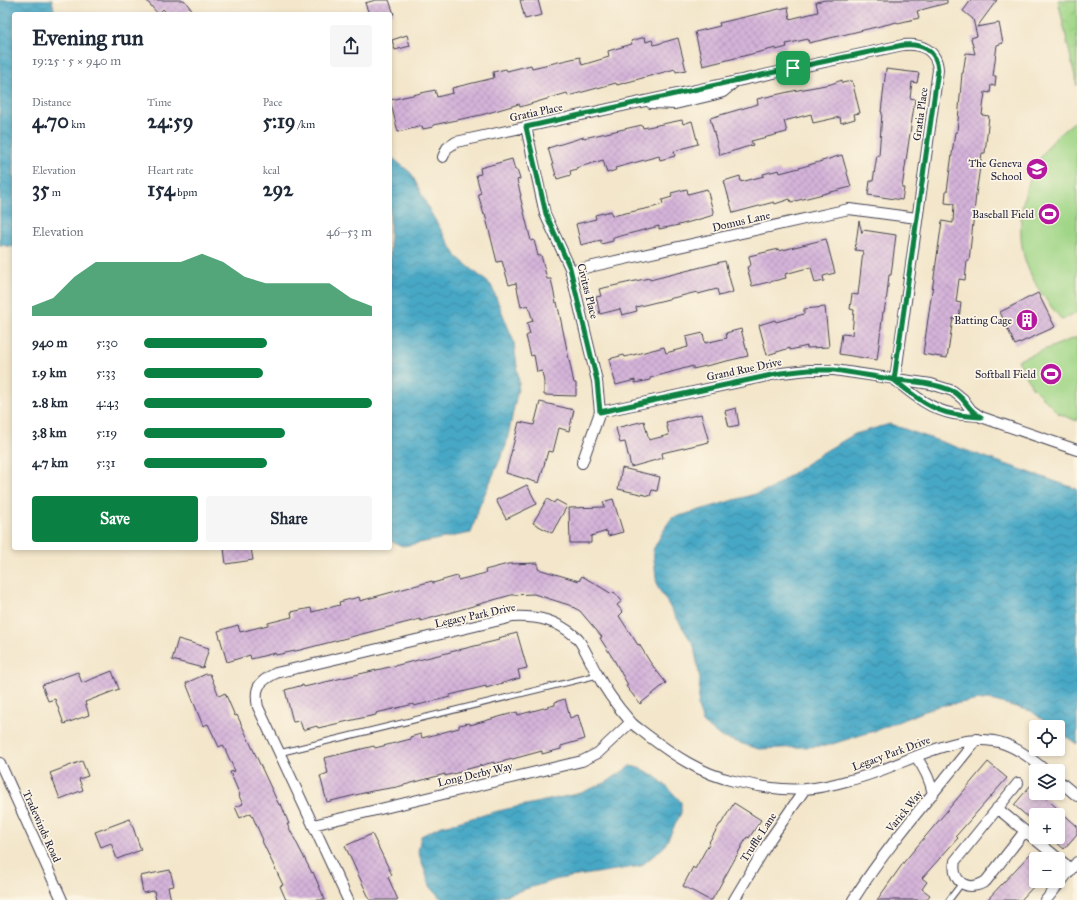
<!DOCTYPE html>
<meta charset="utf-8">
<style>
:root{--surface:#fff;--page:#f6f6f7;--text:#1f2937;--muted:#747a83;--accent:#0b8043}
body{margin:0;font-family:"IM FELL Great Primer",serif;background:var(--page);color:var(--text);height:100vh;display:flex;flex-direction:column;font-size:15px;white-space:nowrap}
*{box-sizing:border-box;margin:0}
p{font-size:13px;color:var(--muted)}
.icon{flex:none;width:22px;height:22px;fill:none;stroke:currentColor;stroke-width:2;stroke-linecap:round;stroke-linejoin:round}
.map{position:relative;flex:1;overflow:hidden}
.side{position:absolute;left:12px;top:12px;width:380px;height:538px;display:flex;flex-direction:column;background:var(--surface);border-radius:4px;box-shadow:0 2px 6px #0003}
.side>*{flex:none}
.fabs{position:absolute;left:1029px;top:720px;display:grid;gap:8px}
.fabs a{display:grid;place-items:center;width:36px;height:36px;border-radius:4px;background:var(--surface);box-shadow:0 2px 6px #0003;font-size:20px}
.pin{position:absolute;display:grid;place-items:center;width:34px;height:34px;color:#fff;margin:-17px;border-radius:8px;box-shadow:0 2px 6px #0006}
.round{display:grid;place-items:center;flex:none;width:42px;height:42px;border-radius:4px;background:var(--page)}
.headline{display:flex;align-items:center;justify-content:space-between;height:68px;padding:0 20px}
h1{font-size:22px;font-weight:700;line-height:30px}
.figures{display:grid;grid-template-columns:repeat(3,1fr);gap:6px;height:68px;padding:4px 20px}
.figures div{display:grid;align-content:center}
.figures b{font-size:20px;font-weight:700}
.figures small{font-size:11px;font-weight:400}
.figures p{font-size:11px}
.chart{height:112px;padding:8px 20px}
.chart p{display:flex;justify-content:space-between}
.chart svg{width:100%;height:72px;margin-top:4px;fill:var(--accent);opacity:.7}
.button{display:flex;gap:8px;margin-top:auto;padding:8px 20px}
.button a{flex:1;height:46px;border-radius:4px;background:var(--accent);color:#fff;font-size:16px;font-weight:700;line-height:46px;text-align:center}
.button a+a{background:var(--page);color:var(--text)}
ul{padding:0 20px;list-style:none;font-size:13px}
li{display:grid;grid-template-columns:64px 48px 1fr;align-items:center;height:30px}
li i{height:10px;border-radius:5px;background:var(--accent)}
.map>svg:first-child{display:block}
.grass{fill:#9fd586;stroke:#607c60}
.park{fill:url(#park-crowns);stroke:#607c60}
.water{fill:url(#water-waves);stroke:#346580}
.building{fill:url(#building-cross-hatch)}
.lines{fill:none;stroke-linecap:round;stroke-linejoin:round}
.lane-casing{stroke:#413f50;stroke-width:7}
.street-casing{stroke:#413f50;stroke-width:12}
.lane{stroke:#fff;stroke-width:5}
.street{stroke:#fff;stroke-width:10}
.route-casing{stroke:#fff;stroke-width:8}
.route{stroke:#0b8043;stroke-width:5}
.labels{text-anchor:middle;stroke-width:3.5;stroke-linejoin:round;paint-order:stroke}
.street-label{font-size:11px;fill:#22223b;stroke:#fcf5e5}
.poi-label{font-size:11px;fill:#22223b;stroke:#fcf5e5;text-anchor:end}
</style>
<div class="map">
<svg width="1077" height="900" viewBox="0 0 1077 900">
<defs>
<pattern id="park-crowns" width="20" height="18" patternUnits="userSpaceOnUse"><rect width="20" height="18" fill="#9fd586"/><path d="M2 6a3 3 0 1 1 6 0M12 15a3 3 0 1 1 6 0" fill="none" stroke="#89b775"/></pattern>
<pattern id="water-waves" width="16" height="10" patternUnits="userSpaceOnUse"><rect width="16" height="10" fill="#46a8c6"/><path d="M0 5q4-4 8 0t8 0" fill="none" stroke="#3a88a2"/></pattern>
<pattern id="building-cross-hatch" width="8" height="8" patternUnits="userSpaceOnUse"><rect width="8" height="8" fill="#d4b3d9"/><path d="M0 0l8 8M0 8l8-8" fill="none" stroke="#b69abb"/></pattern>
</defs>
<rect width="100%" height="100%" fill="#fcf5e5"/>
<filter id="ink" filterUnits="userSpaceOnUse"><feTurbulence type="fractalNoise" baseFrequency=".025" numOctaves="2"/><feDisplacementMap in="SourceGraphic" scale="8" xChannelSelector="R" yChannelSelector="G"/><feConvolveMatrix kernelMatrix="1 2 1 2 8 2 1 2 1" color-interpolation-filters="sRGB"/></filter>
<filter id="wash" filterUnits="userSpaceOnUse"><feTurbulence type="fractalNoise" baseFrequency=".012" numOctaves="4" result="noise"/><feDisplacementMap in="SourceGraphic" scale="16" xChannelSelector="R" yChannelSelector="G"/><feGaussianBlur stdDeviation="0.9" result="paint"/><feColorMatrix in="noise" values="0 0 0 0 0 0 0 0 0 0 0 0 0 0 0 0 0 1.4 0 .05"/><feComposite in="paint" operator="in"/></filter>
<g filter="url(#wash)">
<rect width="100%" height="100%" fill="#f3e6ca"/>
<path class="grass" d="M1077,120V313L1062,320C1047,302 1034,285 1026,263C1015,230 1022,186 1041,157C1050,142 1063,130 1077,120Z
M1077,337V421L1058,413L1032,387L1018,360Z"/>
<path class="park" d="M1058,0H1077V86Z"/>
<path class="water" d="M0,0H52L55,14H14V247L0,245Z
M390,156L411,173L431,213L457,257L491,285L514,342L519,383L506,446L479,507L471,533L403,546L390,541Z
M890,424L1077,489V744L1058,731V727H1052L1031,711L987,699L938,706L877,730L826,746L759,749L721,737L703,723L698,707L700,679L694,646L657,586L653,550L666,526L672,518L769,490L822,453L855,434Z
M630,766C653,770 666,785 681,802V813L664,847L641,866L558,879L490,900H442L430,886L418,851L421,836L439,827L498,811L581,793L607,782Z"/>
<g id="blocks">
<path class="building" d="M146,0H184L191,9L185,14H167L163,9L158,14Z
M376,0H389L394,14H369L365,3Z
M520,0H538L542,15L525,19Z
M825,0H947V3L917,11L919,18L898,23L897,22L809,43L808,39L786,44L787,47L776,50V48L703,66L695,32L720,26L719,23L788,7L790,19L818,12L816,2Z
M971,0H997L977,27L999,23L1003,43L997,45L993,76H996L995,86L991,85L990,93L985,92L982,115L989,116L985,153H982L976,194L969,261H967L965,280L959,279L956,302L961,303L959,319L953,318L947,358L923,354L942,221L953,223L954,204L945,203L946,191H947L955,132H957L962,73H963L966,53L975,54L971,38L977,36L973,19L963,11Z
M407,35L410,46L395,50L392,40Z
M645,37L646,42L652,40L654,45L678,38L686,70L676,72L675,69L617,85L616,83L568,96L567,93L520,107L519,104L481,115L433,125V127L423,129L422,126L398,132L390,100L435,90L437,97L453,93L452,88L494,78L493,72L506,69L507,71L531,65L532,68L580,57L582,65L609,57L608,51L632,44L631,41Z
M886,69L919,73L917,83L912,82L910,98L915,99L902,188H904L902,200L868,195L870,181H873L877,155L879,156L882,112H881Z
M842,80V83L852,81L860,113L854,114L855,119L841,123L840,117L813,123L811,114L784,121L787,132L751,141L753,145L720,155L710,118L758,104L757,99L793,91L831,84Z
M682,120L683,124L692,121L698,144L674,151L675,156L660,160L659,156L615,168L616,170L607,173L603,160L576,168L577,169L570,171L571,175L557,179L548,148L584,137V138L642,125L643,128Z
M842,155L851,187L791,202L790,199L775,204L774,202L733,213L724,181L740,176L741,182L764,176L763,174L779,170L780,173L799,168Z
M512,159L515,170H517L520,179L517,180L521,196H520L531,241L534,240L538,256L541,255L547,279H551L556,303L557,302L574,383H576V396L544,395V382L542,371L537,372L534,355L531,356L526,336L530,334L527,323L533,321L528,305L521,307L516,283L509,285L502,261L497,262L485,214L484,215L478,194L481,193L476,175L481,174L480,168Z
M687,189L688,194L707,189L714,215L679,225L659,229V226L613,238V241L601,244V240L581,245L576,224L596,219L595,215L611,211L612,216L654,207L663,204L662,200L672,197L671,193Z
M859,221L862,233L863,230L896,235L891,275H889L887,295L884,312H883L877,360L839,354L842,334L852,335L854,310L850,309L852,294L858,295L863,251L855,250Z
M826,239L835,273L823,276L824,281L815,283L811,267L785,274L786,278L752,286L747,267L751,265L749,256L779,249V251Z
M725,261L733,292L719,296L717,289L698,294L697,292L636,307L637,311L622,315L620,309L600,314L596,297L601,296L599,289L649,278L650,280Z
M1038,293L1055,327L1015,345L1000,312Z
M825,307L829,347L807,348V346L790,350V348L767,355L759,325L775,320L776,322L804,314V309Z
M741,329L748,356L693,369V366L650,378V380L635,383V380L616,385L609,359L624,355L625,357L664,347L666,353L688,347L686,337L703,333L705,343L727,338L726,333Z
M540,402L574,410L569,431L559,428L553,452L548,451L539,483L506,473L519,422L534,425Z
M736,408L739,425L729,427L725,411Z
M701,414L709,442L662,453L663,458L631,467L625,442L620,443L616,428L644,421L649,440L669,435L666,422Z
M622,468L660,477L657,491L652,490L650,496L618,489Z
M527,485L537,504L506,519L496,500Z
M547,499L554,503L556,500L567,506L552,533L533,523Z
M613,499L623,532L608,536L607,531L591,536V543H570L569,508L605,507L603,502Z
M224,548H251L253,560L226,564Z
M538,563V569L579,581L582,576L612,594L614,592L622,601L617,605L623,612L619,616L638,645L639,644L650,662L666,683L640,704L626,686L628,685L614,660L600,638L602,637L580,611L569,605L534,594L511,595L421,621L420,619L300,650L276,655L275,653L251,659L250,655L227,662L218,631L238,625L240,632L268,625V623L292,617L291,612L311,608L312,612L340,605L339,602L359,597L360,601L432,581L433,583L457,576L458,580L486,573L485,570L508,564Z
M517,633L527,668L518,670L520,678L486,688V686L450,695V697L414,706V704L376,713V715L366,717L318,728L317,726L303,730L300,721L293,722L285,690L303,685L304,687L398,665L499,640L498,638Z
M178,639L209,648L203,668L172,660Z
M112,671L119,689L85,702L89,715L64,724L55,699L48,701L42,685L78,672L82,683Z
M206,674H210L219,696L225,693L235,716L237,715L279,805L281,804L289,824H287L312,873L313,872L325,900H286L280,886L283,885L262,841L263,840L251,813L240,818L235,807L243,804L239,796L240,795L230,772L235,771L223,745L219,747L208,724L203,726L186,683Z
M565,699L570,718L578,715L585,739L561,746V749L542,754V751L494,764V762L464,770V771L445,776V774L397,787L372,791L327,802L320,776L328,773L324,758L374,746L375,748L411,739L410,737L421,734L422,738L459,728V725L470,723V725L517,712L518,715L555,705V702Z
M82,761L88,776L79,779L83,790L60,799L50,773Z
M988,762L1007,778L956,836L958,838L922,878L927,882L922,889L930,895L926,900H877L904,862Z
M1031,785L1036,789V793H1040L1077,826V834L1064,849L1050,837H1058V815H1036V824L1014,805Z
M734,803L761,820L749,838L747,837L712,900H709L683,886L693,867L695,869L710,842H709L720,824H721Z
M130,819L141,850L117,859L111,843L101,847L95,832Z
M372,834L392,875L388,877L398,900H370L345,846Z
M1032,852L1036,856V884L1021,900H987Z
M170,870L174,886L168,887L171,900H156L154,891L143,893L140,876Z"/>
</g>
</g>
<g filter="url(#ink)">
<use href="#blocks" fill-opacity="0" stroke="#413f50" stroke-width="1"/>
<g class="lines">
<g class="lane-casing">
<path id="lane" d="M279,753L598,675
M949,900L962,883"/>
</g>
<g class="street-casing">
<path id="street" d="M651,103L675,104L713,95L723,92L736,81
M526,127L545,214L570,268L597,381L600,412L582,463
M443,157L447,148L456,142L903,45C921,43 937,50 938,70L895,380
M571,271L849,209L917,218
M895,380C912,394 931,410 954,414C962,415 970,415 979,416
M600,412L781,373L809,370H834L931,384L953,391L963,399L971,410L981,417L1077,450
M916,757C925,769 930,779 933,794
M0,763L62,900
M1058,780L1077,796
M1018,783L955,861C951,882 968,893 986,881L1025,831
M997,808L1071,869
M313,825L582,761L598,753L631,722
M348,900L258,707C254,688 258,682 276,673L513,617C538,616 557,620 576,637C583,643 591,664 596,672C605,690 617,706 630,721C634,726 641,730 647,735C672,754 701,774 734,781C757,786 781,791 805,789C819,788 836,784 850,780C898,770 957,727 1005,744C1021,750 1034,761 1046,771
M734,900L771,838L805,789
M853,900C889,843 935,792 977,739
M1046,900L1077,862"/>
</g>
<use href="#lane" class="lane"/>
<use href="#street" class="street"/>
</g>
</g>
<g class="lines" filter="url(#ink)">
<g class="route-casing">
<path id="route" d="M793,68L526,127L546,214L570,268L597,381L600,412L781,373L809,370H834C855,373 876,377 897,380C915,382 935,383 952,391C965,396 967,411 981,417C972,416 962,416 953,414C930,410 912,394 894,380L938,70C937,50 921,43 903,45L793,68"/>
</g>
<use href="#route" class="route"/>
</g>
<defs>
<g id="school-disc" transform="scale(1.15)"><circle r="9.5" fill="#b5179e" stroke="#fcf5e5"/><path d="M0-5L7-2L0 1L-7-2ZM-4 1L0 2.5L4 1V4Q0 6-4 4Z" fill="#fff"/></g>
<g id="stadium-disc" transform="scale(1.15)"><circle r="9.5" fill="#b5179e" stroke="#fcf5e5"/><path d="M0-5a6.5 5 0 1 0 0 10a6.5 5 0 1 0 0-10ZM-3.5-1.8h7v3.6h-7Z" fill="#fff"/></g>
<g id="building-disc" transform="scale(1.15)"><circle r="9.5" fill="#b5179e" stroke="#fcf5e5"/><path d="M-4-6H4V6H1V3H-1V6H-4ZM-2.5-4.3h1.7v1.8h-1.7ZM.8-4.3h1.7v1.8H.8ZM-2.5-1h1.7V.8h-1.7ZM.8-1h1.7V.8H.8Z" fill="#fff"/></g>
</defs>
<g fill-rule="evenodd">
<use href="#school-disc" x="1037" y="169"/>
<use href="#stadium-disc" x="1049" y="214"/>
<use href="#building-disc" x="1027" y="320"/>
<use href="#stadium-disc" x="1051" y="374"/>
</g>
<g class="labels">
<g class="street-label">
<text transform="translate(536 112) rotate(-12)" y="4">Gratia Place</text>
<text transform="translate(920 114) rotate(-82)" y="4">Gratia Place</text>
<text transform="translate(741 221) rotate(-13)" y="4">Domus Lane</text>
<text transform="translate(588 291) rotate(76)" y="4">Civitas Place</text>
<text transform="translate(744 369) rotate(-12)" y="4">Grand Rue Drive</text>
<text transform="translate(475 615) rotate(-12)" y="4">Legacy Park Drive</text>
<text transform="translate(891 753) rotate(-20)" y="4">Legacy Park Drive</text>
<text transform="translate(475 774) rotate(-13)" y="4">Long Derby Way</text>
<text transform="translate(904 811) rotate(-51)" y="4">Varick Way</text>
<text transform="translate(42 826) rotate(66)" y="4">Tradewinds Road</text>
<text transform="translate(758 837) rotate(-57)" y="4">Truffle Lane</text>
</g>
<g class="poi-label">
<text x="1022" y="167">The Geneva<tspan x="1022" dy="13">School</tspan></text>
<text x="1034" y="218">Baseball Field</text>
<text x="1012" y="324">Batting Cage</text>
<text x="1036" y="378">Softball Field</text>
</g>
</g>
</svg>
<div class="fabs">
<a><svg class="icon" aria-label="locate" viewBox="0 0 24 24"><circle cx="12" cy="12" r="6"/><path d="M12 2v4M12 18v4M2 12h4M18 12h4"/></svg></a>
<a><svg class="icon" aria-label="layers" viewBox="0 0 24 24"><path d="M12 4l9 5-9 5-9-5zM3 14l9 5 9-5"/></svg></a>
<a>+</a>
<a>−</a>
</div>
<div class="pin" style="left:793px;top:68px;background:#1e9e55"><svg class="icon" aria-label="arrive" viewBox="0 0 24 24"><path d="M6 21V4h12l-3 4 3 4H6"/></svg></div>
<section class="side">
<div class="headline"><div><h1>Evening run</h1><p>19:25 · 5 × 940 m</p></div><a class="round"><svg class="icon" aria-label="share" viewBox="0 0 24 24"><path d="M12 15V3M7 8l5-5 5 5M5 13v7h14v-7"/></svg></a></div>
<div class="figures">
<div><p>Distance</p><b>4.70<small> km</small></b></div>
<div><p>Time</p><b>24:59</b></div>
<div><p>Pace</p><b>5:19<small> /km</small></b></div>
</div>
<div class="figures">
<div><p>Elevation</p><b>35<small> m</small></b></div>
<div><p>Heart rate</p><b>154<small> bpm</small></b></div>
<div><p>kcal</p><b>292</b></div>
</div>
<div class="chart"><p><span>Elevation</span>46–53 m</p>
<svg viewBox="0 0 160 44" preserveAspectRatio="none"><path d="M0 44V38L10 33L20 20L30 11L40 11L50 11L60 11L70 11L80 6L90 11L100 20L110 24L120 24L130 24L140 24L150 33L160 38V44z"/></svg>
</div>
<ul>
<li><b>940 m</b>5:30<i style="width:54%"></i></li>
<li><b>1.9 km</b>5:33<i style="width:52%"></i></li>
<li><b>2.8 km</b>4:43<i style="width:100%"></i></li>
<li><b>3.8 km</b>5:19<i style="width:62%"></i></li>
<li><b>4.7 km</b>5:31<i style="width:54%"></i></li>
</ul>
<div class="button"><a>Save</a><a>Share</a></div>
</section>
</div>
